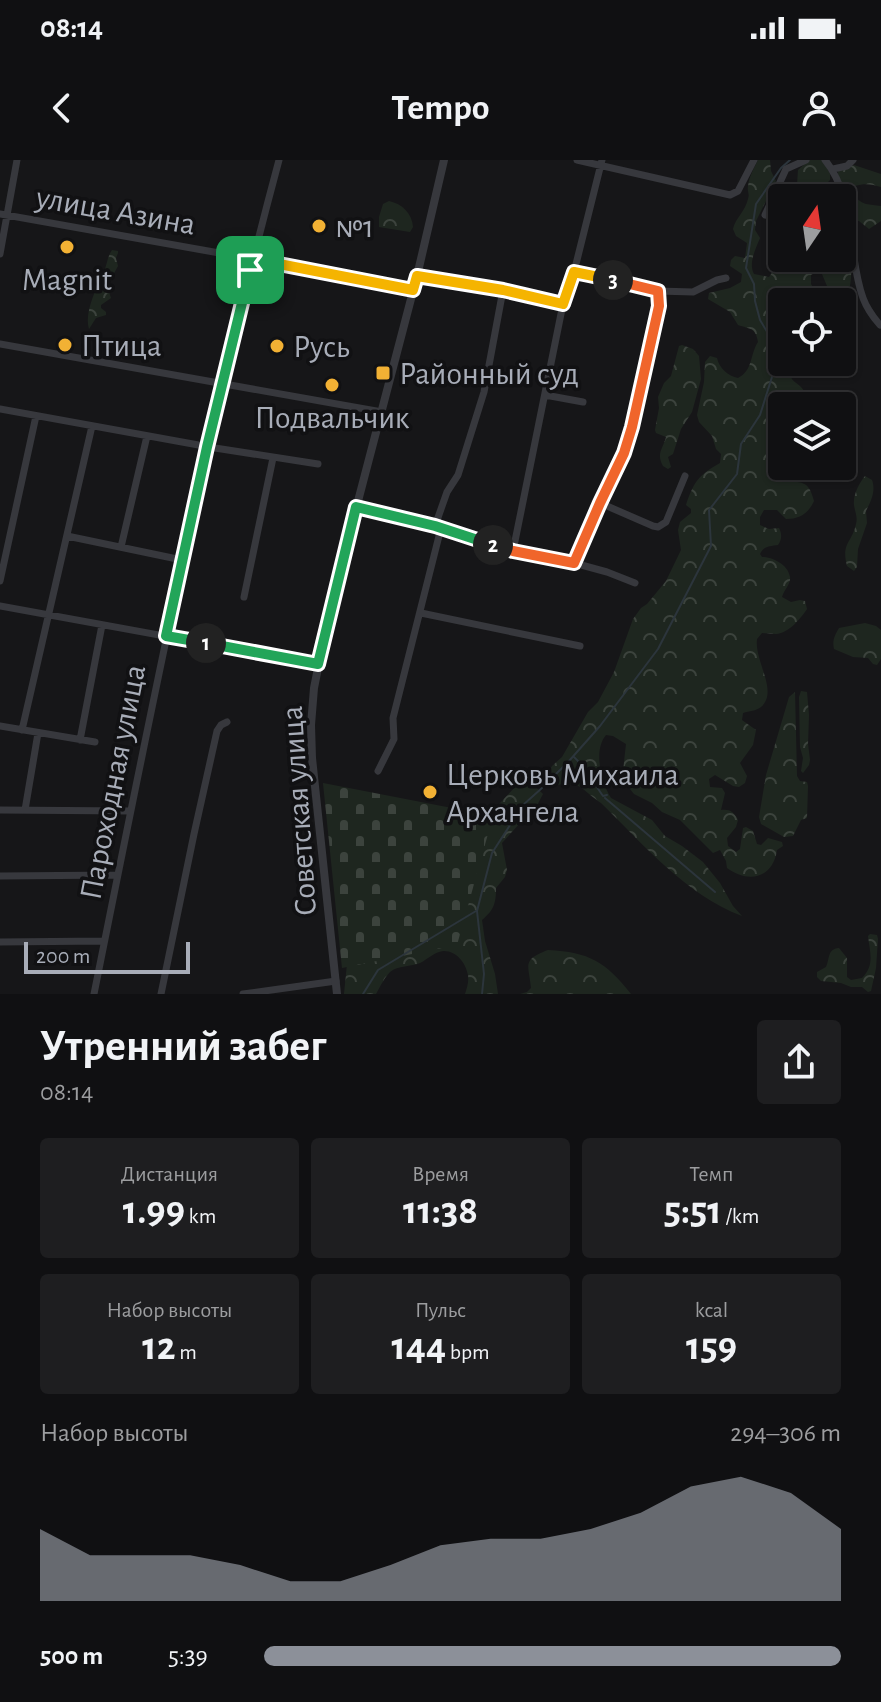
<!DOCTYPE html>
<html lang="ru">
<meta charset="utf-8">
<style>
:root{--surface:#101012;--page:#1e1e20;--text:#f1f3f6;--muted:#9c9d9f;--line:#303032;--accent:#8c9099}
body{margin:0;font-family:"Alegreya Sans",sans-serif;background:var(--page);color:var(--text);height:100vh;display:flex;flex-direction:column;font-size:30px;white-space:nowrap}
*{box-sizing:border-box;margin:0}
p{font-size:26px;color:var(--muted)}
.icon{flex:none;width:44px;height:44px;fill:none;stroke:currentColor;stroke-width:2;stroke-linecap:round;stroke-linejoin:round}
.map{position:relative;height:834px;overflow:hidden}
.panel{display:flex;flex-direction:column;background:var(--surface);flex:1}
.panel>*{flex:none}
.needle{width:52px;rotate:13deg}
.buttons{position:absolute;left:768px;top:24px;display:grid;gap:16px}
.buttons a{display:grid;place-items:center;width:88px;height:88px;border-radius:8px;background:var(--surface);box-shadow:0 2px 6px #0004,0 0 0 2px var(--line);font-size:40px}
.scale{position:absolute;left:24px;bottom:20px;width:166px;box-sizing:border-box;padding-left:8px;border:4px solid #a8adb8;border-top:0;font-size:22px;line-height:28px;white-space:nowrap;color:#a8adb8;-webkit-text-stroke:6px #111113;paint-order:stroke}
.pin{position:absolute;display:grid;place-items:center;width:68px;height:68px;color:#fff;margin:-34px;border-radius:16px;box-shadow:0 4px 12px #0006}
.km{position:absolute;width:40px;height:40px;margin:-20px;border-radius:50%;background:#222;color:#fff;font-size:22px;line-height:40px;text-align:center}
.round{display:grid;place-items:center;flex:none;width:84px;height:84px;border-radius:8px;background:var(--page)}
.headline{display:flex;align-items:center;justify-content:space-between;height:136px;padding:0 40px}
h1{font-size:44px;font-weight:700;line-height:60px}
.stats{display:grid;grid-template-columns:repeat(3,1fr);gap:12px;height:136px;padding:8px 40px}
.stats div{display:grid;align-content:center;border-radius:8px;background:var(--page);text-align:center}
.stats b{font-size:40px;font-weight:700}
.stats small{font-size:22px;font-weight:400}
.stats p{font-size:22px}
.chart{height:224px;padding:16px 40px}
.chart p{display:flex;justify-content:space-between}
.chart svg{width:100%;height:144px;margin-top:8px;fill:var(--accent);opacity:.7}
ul{padding:0 40px;list-style:none;font-size:26px}
li{display:grid;grid-template-columns:128px 96px 1fr;align-items:center;height:60px}
li i{height:20px;border-radius:10px;background:var(--accent)}
.status{display:flex;justify-content:space-between;align-items:center;height:56px;padding:0 40px;background:var(--surface);direction:ltr}
.status svg{height:22px;fill:currentColor}
header{display:flex;justify-content:space-between;align-items:center;height:104px;padding:0 40px;background:var(--surface);font-size:36px;font-weight:700}
.map>svg:first-child{display:block}
.forest{fill:url(#forest-crowns)}
.cemetery{fill:url(#cemetery-stones)}
.lines{fill:none;stroke-linecap:round;stroke-linejoin:round}
.stream{stroke:#2c353c;stroke-width:2}
.minor{stroke:#37383d;stroke-width:7}
.tertiary{stroke:#37383d;stroke-width:8}
.split-1-casing{stroke:#fff;stroke-width:16}
.split-2-casing{stroke:#fff;stroke-width:16}
.split-3-casing{stroke:#fff;stroke-width:16}
.split-4-casing{stroke:#fff;stroke-width:16}
.split-1{stroke:#22a559;stroke-width:10}
.split-2{stroke:#22a559;stroke-width:10}
.split-3{stroke:#f0652b;stroke-width:10}
.split-4{stroke:#f5b400;stroke-width:10}
.poi-dot{fill:#f2b134;stroke:#111113;stroke-width:3}
.labels{text-anchor:middle;stroke-width:7;stroke-linejoin:round;paint-order:stroke}
.street-label{font-size:32px;fill:#a8adb8;stroke:#111113}
.poi-label{font-size:32px;fill:#a8adb8;stroke:#111113;text-anchor:start}
</style>
<div class="status"><b>08:14</b><svg viewBox="0 0 49 12"><path d="M0 12V9h3v3zM5 12V6h3v6zM10 12V3h3v9zM15 12V0h3v12zM26 1h20v11H26zM47 4h2v5h-2z"/></svg></div>
<header><svg class="icon" aria-label="back" viewBox="0 0 24 24"><path d="M15 5l-7 7 7 7"/></svg>Tempo<svg class="icon" aria-label="person" viewBox="0 0 24 24"><circle cx="12" cy="8" r="4"/><path d="M4 21q1-7 8-7t8 7"/></svg></header>
<div class="map">
<svg width="881" height="834" viewBox="0 0 881 834">
<defs>
<pattern id="forest-crowns" width="20" height="18" patternUnits="userSpaceOnUse" patternTransform="scale(2)"><rect width="20" height="18" fill="#1e261f"/><path d="M2 6a3 3 0 1 1 6 0M12 15a3 3 0 1 1 6 0" fill="none" stroke="#3c433d"/></pattern>
<pattern id="cemetery-stones" width="16" height="16" patternUnits="userSpaceOnUse" patternTransform="scale(2)"><rect width="16" height="16" fill="#1e261f"/><path d="M2 7V4a2 2 0 0 1 4 0v3zM10 15v-3a2 2 0 0 1 4 0v3z" fill="#3c433d"/></pattern>
</defs>
<rect width="100%" height="100%" fill="#161618"/>
<path class="forest" d="M758,0H770L771,11L776,21L756,61L755,70L760,78C756,88 748,103 754,114L769,117C779,105 773,92 775,77C775,71 779,64 782,58V98H842V41C848,74 858,112 845,144L842,145V142H834L831,135L833,129L827,126L822,114L816,112L811,115V124L821,142H782V202H791C788,226 795,217 805,232C808,236 808,241 810,246L786,245L778,249L769,270V283L776,284L782,289V306H785L786,319C802,325 808,318 814,341C808,354 799,359 786,359L777,350H764L760,357V365L769,369L779,368C782,374 782,379 778,385C771,386 763,386 760,394L762,397C772,397 788,404 790,417C791,424 784,430 782,437L791,442L800,440L805,441L807,449C800,459 789,473 776,474C771,474 767,473 762,473L757,479C754,501 779,531 761,547C756,551 749,551 743,553L742,560L756,570L753,585L740,603L747,616L745,623L739,627L733,626L715,615L709,619L710,627L722,628L725,633L721,650C730,649 734,652 738,660L736,667L727,678L728,686L736,692L740,689L743,668L746,667L753,671L757,684L761,685L768,678L782,682L783,686L777,690C773,718 749,724 727,708L726,701L720,690L713,693L680,660L662,652L652,643L634,634L630,629L624,617L623,611L626,584L613,576L606,575C593,590 601,622 611,638L652,660L665,676L682,686L703,702L720,723L733,746L742,756C686,735 643,684 601,643C579,628 582,620 552,626L545,618L552,606L562,597L588,552L598,542L614,512L633,459L641,448L647,444L666,421L681,390L678,370L680,362L691,353V349L686,345C694,321 699,315 720,303L721,294L716,289L712,276L699,262L697,255L704,222L705,202L710,196L717,198C719,208 728,216 738,218C753,211 750,194 758,182C756,168 750,169 738,165L730,152L708,139L709,133L730,128L741,122L742,114L730,106L731,100L735,96L745,98L747,83L736,76L733,69C736,57 745,52 748,39C750,34 747,32 748,26C749,17 754,8 758,0Z
M809,0H823L830,14V20L822,28L807,30L805,38H790L797,26L798,10Z
M854,5L881,14V27C872,24 864,23 855,26L854,35C862,46 869,44 881,46V61L869,69L859,61H852L838,15V11Z
M389,41C402,44 412,53 413,67L410,72L379,67V57L383,44Z
M112,90L118,91V93L116,98L118,106L107,126L111,138L101,145V148L106,152V155L96,158L89,169C84,153 96,129 103,114C107,106 107,97 112,90Z
M682,185L693,189L699,196L701,219L692,252L681,269L673,294L668,297L671,307L668,309L663,306C656,293 663,289 666,277L656,273L655,270L659,248L658,237L664,223L671,216L679,186Z
M865,316L872,320C876,331 871,341 866,351L867,363L858,389L857,407L854,411L847,406C841,383 852,383 856,364C858,357 855,352 854,345C853,334 859,324 865,316Z
M865,463L876,466L881,470V499L877,505L873,504L868,498L853,497L834,489C832,480 835,475 839,468Z
M801,531L807,532L809,555L808,584L810,600L809,605L803,613L801,611L803,598L800,587L799,537Z
M795,532L797,616L800,621L807,622L808,626L807,658L801,660L793,676L784,677L761,664L759,657L766,615L789,537Z
M525,622L538,629L543,634L533,653L528,659L521,662L502,683L507,710L505,717L496,728C496,743 494,750 482,760L485,781L495,814L498,834H465C467,828 469,822 468,815C466,803 456,790 443,791C434,792 428,799 420,803C411,807 398,805 390,812C384,818 380,827 376,834H344L347,804L518,624Z
M870,774L877,775L878,779L876,808L871,831L868,832L862,827H851L841,823L821,821L817,817V812L826,807C830,799 827,789 839,788L847,798V817L851,820L862,818C875,805 870,793 868,776Z
M548,790C589,792 606,802 631,834H520L527,832L531,828C529,805 521,800 548,790Z"/>
<path class="cemetery" d="M323,623L493,656L457,785L342,808Z"/>
<g class="lines">
<path class="stream" d="M574,597C587,609 593,622 603,636L607,635
M550,620L569,601L600,566L658,489L711,386L709,350L737,314L741,284L760,255L772,217L769,175L760,160L755,141L754,124L746,108L756,44L781,8L790,0
M605,638L715,732
M363,834L378,810L476,751
M482,834L484,814L477,751L492,693L523,645L542,628"/>
<path class="minor" d="M577,0L730,35L738,31L754,0
M825,0C856,38 847,94 863,138C867,149 873,157 880,165
M833,9L847,6L853,0
M0,54L253,99L413,130
M765,55L786,9L806,0
M0,94L17,0
M574,112L651,128L658,131L660,139L632,267L624,293L600,343L574,403
M417,116L503,130L563,144
M658,131L693,132L717,120L726,118
M0,184L382,252
M545,235L583,242
M0,249L215,288L318,304
M600,343L653,366L658,367L666,362L685,316
M356,347L441,368L513,391L574,403L607,412L635,423
M435,366L447,332L458,315L484,232L503,130
M67,376L182,400
M121,387L147,276
M513,391L563,144L574,112L602,0
M0,421L36,256
M244,437L273,298
M0,446L318,504
M421,453L580,486
M0,566L95,582
M22,570L92,266
M80,580L102,465
M378,611L394,579L393,558L441,368
M0,650L130,651
M25,650L38,573
M0,716L117,715
M0,782L104,781
M94,834C150,555 205,275 279,0
M161,834L194,674L217,571L221,565L227,562
M243,834L336,821"/>
<path class="tertiary" d="M337,834L312,598L311,565L314,528L330,448L417,116L444,0"/>
</g>
<g class="lines">
<g class="split-1-casing">
<path id="split-1" d="M206,483L166,476L207,287L250,110"/>
</g>
<g class="split-2-casing">
<path id="split-2" d="M206,483L318,504L356,347L435,366L493,385"/>
</g>
<g class="split-3-casing">
<path id="split-3" d="M493,385L513,391L574,403L600,343L624,293L632,267L659,146L658,131L613,120"/>
</g>
<g class="split-4-casing">
<path id="split-4" d="M250,110L253,99L413,130L417,116L503,130L563,144L574,112L613,120"/>
</g>
<use href="#split-1" class="split-1"/>
<use href="#split-2" class="split-2"/>
<use href="#split-3" class="split-3"/>
<use href="#split-4" class="split-4"/>
</g>
<g class="poi-dot">
<circle cx="319" cy="66" r="8"/>
<circle cx="67" cy="87" r="8"/>
<circle cx="65" cy="185" r="8"/>
<circle cx="277" cy="186" r="8"/>
<rect x="375" y="205" width="16" height="16" rx="4"/>
<circle cx="332" cy="225" r="8"/>
<circle cx="430" cy="632" r="8"/>
</g>
<g class="labels">
<g class="street-label">
<text transform="translate(116 50) rotate(10)" y="11">улица Азина</text>
<text transform="translate(112 622) rotate(-79)" y="11">Пароходная улица</text>
<text transform="translate(298 651) rotate(-94)" y="11">Советская улица</text>
</g>
<g class="poi-label">
<text x="335" y="77">№1</text>
<text x="67" y="130" text-anchor="middle">Magnit</text>
<text x="81" y="196">Птица</text>
<text x="293" y="197">Русь</text>
<text x="399" y="224">Районный суд</text>
<text x="332" y="268" text-anchor="middle">Подвальчик</text>
<text x="446" y="625">Церковь Михаила<tspan x="446" dy="37">Архангела</tspan></text>
</g>
</g>
</svg>
<div class="buttons">
<a><svg class="needle" viewBox="-14 -14 28 28"><path d="M0-13l5 13h-10z" fill="#e53935"/><path d="M0 13l5-13h-10z" fill="#9c9d9f"/></svg></a>
<a><svg class="icon" aria-label="locate" viewBox="0 0 24 24"><circle cx="12" cy="12" r="6"/><path d="M12 2v4M12 18v4M2 12h4M18 12h4"/></svg></a>
<a><svg class="icon" aria-label="layers" viewBox="0 0 24 24"><path d="M12 4l9 5-9 5-9-5zM3 14l9 5 9-5"/></svg></a>
</div>
<div class="scale">200 m</div>
<div class="pin" style="left:250px;top:110px;background:#1e9e55"><svg class="icon" aria-label="arrive" viewBox="0 0 24 24"><path d="M6 21V4h12l-3 4 3 4H6"/></svg></div>
<b class="km" style="left:206px;top:483px">1</b>
<b class="km" style="left:493px;top:385px">2</b>
<b class="km" style="left:613px;top:120px">3</b>
</div>
<section class="panel">
<div class="headline"><div><h1>Утренний забег</h1><p>08:14</p></div><a class="round"><svg class="icon" aria-label="share" viewBox="0 0 24 24"><path d="M12 15V3M7 8l5-5 5 5M5 13v7h14v-7"/></svg></a></div>
<div class="stats">
<div><p>Дистанция</p><b>1.99<small> km</small></b></div>
<div><p>Время</p><b>11:38</b></div>
<div><p>Темп</p><b>5:51<small> /km</small></b></div>
</div>
<div class="stats">
<div><p>Набор высоты</p><b>12<small> m</small></b></div>
<div><p>Пульс</p><b>144<small> bpm</small></b></div>
<div><p>kcal</p><b>159</b></div>
</div>
<div class="chart"><p><span>Набор высоты</span>294–306 m</p>
<svg viewBox="0 0 160 44" preserveAspectRatio="none"><path d="M0 44V22L10 30L20 30L30 30L40 33L50 38L60 38L70 33L80 27L90 25L100 25L110 22L120 17L130 9L140 6L150 11L160 22V44z"/></svg>
</div>
<ul>
<li><b>500 m</b>5:39<i style="width:100%"></i></li>
</ul>
</section>
